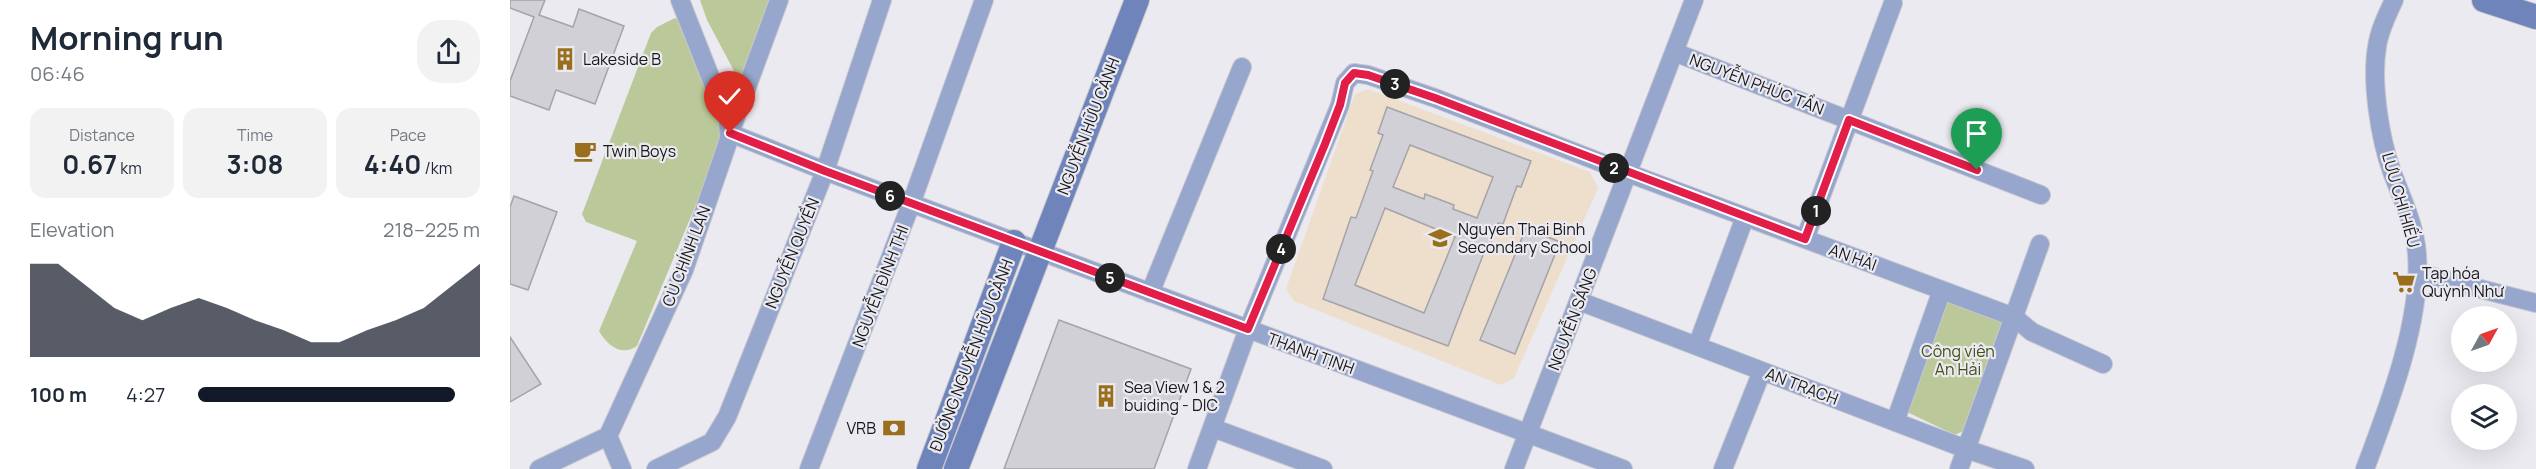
<!DOCTYPE html>
<meta charset="utf-8">
<style>
:root{--surface:#fff;--page:#f2f2f3;--text:#1f2937;--muted:#747a83;--accent:#111827}
body{margin:0;font-family:Manrope,sans-serif;background:var(--page);color:var(--text);height:100vh;display:flex;flex-direction:column;font-size:22px;white-space:nowrap}
*{box-sizing:border-box;margin:0}
p{font-size:20px;color:var(--muted)}
.icon{flex:none;width:33px;height:33px;fill:none;stroke:currentColor;stroke-width:2;stroke-linecap:round;stroke-linejoin:round}
.map{position:relative;flex:1;overflow:hidden}
.side{display:flex;flex-direction:column;background:var(--surface);width:510px}
.side>*{flex:none}
.needle{width:39px;rotate:50deg}
.tools{position:absolute;left:1941px;top:306px;display:grid;gap:12px}
.tools a{display:grid;place-items:center;width:66px;height:66px;border-radius:50%;background:var(--surface);box-shadow:0 6px 24px #0002;font-size:30px}
.pin{position:absolute;display:grid;place-items:center;width:51px;height:51px;color:#fff;margin:-62px -26px;border-radius:50% 50% 50% 0;rotate:-45deg;box-shadow:0 0 6px #0007}
.pin .icon{rotate:45deg}
.km{position:absolute;width:30px;height:30px;margin:-15px;border-radius:50%;background:#222;color:#fff;font-size:16px;line-height:30px;text-align:center}
.round{display:grid;place-items:center;flex:none;width:63px;height:63px;border-radius:24px;background:var(--page)}
.summary{display:flex;align-items:center;justify-content:space-between;height:102px;padding:0 30px}
h1{font-size:33px;font-weight:700;line-height:45px}
.figures{display:grid;grid-template-columns:repeat(3,1fr);gap:9px;height:102px;padding:6px 30px}
.figures div{display:grid;align-content:center;border-radius:15px;background:var(--page);text-align:center}
.figures b{font-size:26px;font-weight:700}
.figures small{font-size:16px;font-weight:400}
.figures p{font-size:16px}
.chart{height:168px;padding:12px 30px}
.chart p{display:flex;justify-content:space-between}
.chart svg{width:100%;height:108px;margin-top:6px;fill:var(--accent);opacity:.7}
ul{padding:0 30px;list-style:none;font-size:20px}
li{display:grid;grid-template-columns:96px 72px 1fr;align-items:center;height:45px}
li i{height:15px;border-radius:8px;background:var(--accent)}
main{display:flex;flex:1;min-height:0}
.map>svg:first-child{display:block}
.education{fill:#eddfcc}
.green{fill:#bbc99a}
.building{fill:#d1d0d6;stroke:#a4a3a9;stroke-width:1.5;fill-rule:evenodd}
.lines{fill:none;stroke-linecap:round;stroke-linejoin:round}
.minor-casing{stroke:#c9c8ce;stroke-width:20}
.secondary-casing{stroke:#c9c8ce;stroke-width:26}
.minor{stroke:#96a6cc;stroke-width:18}
.secondary{stroke:#6e84bb;stroke-width:24}
.route-casing{stroke:#fff;stroke-width:12}
.route{stroke:#e11d48;stroke-width:8}
.labels{text-anchor:middle;stroke-width:4.5;stroke-linejoin:round;paint-order:stroke}
.poi-label{font-size:16px;fill:#171719;stroke:#ebeaf0;text-anchor:start}
.street-label{font-size:16px;fill:#171719;stroke:#ebeaf0}
.park-label{font-size:16px;fill:#424f18;stroke:#ebeaf0}
</style>
<main>
<section class="side">
<div class="summary"><div><h1>Morning run</h1><p>06:46</p></div><a class="round"><svg class="icon" aria-label="share" viewBox="0 0 24 24"><path d="M12 15V3M7 8l5-5 5 5M5 13v7h14v-7"/></svg></a></div>
<div class="figures">
<div><p>Distance</p><b>0.67<small> km</small></b></div>
<div><p>Time</p><b>3:08</b></div>
<div><p>Pace</p><b>4:40<small> /km</small></b></div>
</div>
<div class="chart"><p><span>Elevation</span>218–225 m</p>
<svg viewBox="0 0 160 44" preserveAspectRatio="none"><path d="M0 44V6L10 6L20 15L30 24L40 29L50 24L60 20L70 24L80 29L90 33L100 38L110 38L120 33L130 29L140 24L150 15L160 6V44z"/></svg>
</div>
<ul>
<li><b>100 m</b>4:27<i style="width:91%"></i></li>
</ul>
</section>
<div class="map">
<svg width="2026" height="469" viewBox="0 0 2026 469">
<rect width="100%" height="100%" fill="#ebeaf0"/>
<path class="education" d="M858,89L1080,172L1088,188L1004,378L991,385L784,301L776,289L845,94Z"/>
<path class="green" d="M190,0H259L267,3L237,78L229,77L224,71L197,20Z
M165,18L169,20L215,126L207,154L127,346C111,357 97,345 89,331L127,241L76,222L72,214L141,33L147,27Z
M1436,300L1493,320L1457,429L1445,435L1397,412Z"/>
<path class="building" d="M0,0H35L29,15L63,27L69,9L114,26L85,104L46,90L39,110L0,96V81L24,17L0,8Z
M877,107L1021,161L1011,187L1007,186L993,224L988,223L978,251L975,250L938,346L813,299L841,217L846,218L863,171L860,170L873,135L868,133ZM900,145L983,177L967,218L943,209L944,205L915,194L914,199L883,187ZM875,208L945,237L914,313L845,285Z
M4,196L47,212L18,290L0,284V207Z
M1016,228L1050,242L1005,354L970,340Z
M549,320L681,369L644,469H494Z
M0,337L31,384L0,402Z"/>
<g class="lines">
<g class="minor-casing">
<path id="minor" d="M269,0L220,133L315,171L1113,469
M1164,52L1531,195
M1295,239L1383,3
M1908,273L2026,303
M640,293L732,67
M1069,301L1456,449L1515,469
M1187,346L1235,217
M1385,422L1432,290
M703,428L813,469
M98,436L112,469
M29,469L98,436L174,270L219,139L218,122L170,0
M146,469L202,442L217,417L315,171L372,0
M299,469L401,204L474,0
M687,469L738,329L830,105L835,83L844,73L858,75L925,98L1118,173L1504,317L1522,332L1593,364
M1004,469L1184,0
M1213,469L1252,371
M1449,469L1530,244
M1855,469C1878,407 1912,321 1907,254C1905,225 1892,199 1882,172C1870,139 1861,82 1867,47C1869,31 1877,15 1884,0"/>
</g>
<g class="secondary-casing">
<path id="secondary" d="M1974,0L2026,17
M419,469L504,242
M446,469L627,0"/>
</g>
<use href="#minor" class="minor"/>
<use href="#secondary" class="secondary"/>
</g>
<g class="lines">
<g class="route-casing">
<path id="route" d="M220,133L315,171L738,329L815,144L830,105L835,83L844,73L858,75L925,98L1295,239L1339,120L1467,170"/>
</g>
<use href="#route" class="route"/>
</g>
<defs>
<g id="building-bare" transform="scale(1.8)"><path d="M-4-6H4V6H1V3H-1V6H-4ZM-2.5-4.3h1.7v1.8h-1.7ZM.8-4.3h1.7v1.8H.8ZM-2.5-1h1.7V.8h-1.7ZM.8-1h1.7V.8H.8Z" fill="#996f1d" stroke="#ebeaf0" stroke-width="2.5" paint-order="stroke"/></g>
<g id="cafe-bare" transform="scale(1.8)"><path d="M-5.5-4.5H6V0H3Q3 3.5 0 3.5H-2.5Q-5.5 3.5-5.5 0ZM3-3.2v2h1.7v-2ZM-6 4.5H4V6H-6Z" fill="#996f1d" stroke="#ebeaf0" stroke-width="2.5" paint-order="stroke"/></g>
<g id="school-bare" transform="scale(1.8)"><path d="M0-5L7-2L0 1L-7-2ZM-4 1L0 2.5L4 1V4Q0 6-4 4Z" fill="#996f1d" stroke="#ebeaf0" stroke-width="2.5" paint-order="stroke"/></g>
<g id="supermarket-bare" transform="scale(1.8)"><path d="M-6-5.5h2.5l.6 2H6L4.5 2H-2.5L-4.4-4H-6ZM-1.5 3.2a1.3 1.3 0 1 0 .1 0ZM3 3.2a1.3 1.3 0 1 0 .1 0Z" fill="#996f1d" stroke="#ebeaf0" stroke-width="2.5" paint-order="stroke"/></g>
<g id="bank-bare" transform="scale(1.8)"><path d="M-6-4H6V4H-6ZM0-2.3a2.3 2.3 0 1 0 0 4.6a2.3 2.3 0 1 0 0-4.6Z" fill="#996f1d" stroke="#ebeaf0" stroke-width="2.5" paint-order="stroke"/></g>
</defs>
<g fill-rule="evenodd">
<use href="#building-bare" x="55" y="59"/>
<use href="#cafe-bare" x="75" y="151"/>
<use href="#school-bare" x="930" y="238"/>
<use href="#supermarket-bare" x="1894" y="282"/>
<use href="#building-bare" x="596" y="396"/>
<use href="#bank-bare" x="384" y="428"/>
</g>
<g class="labels">
<g class="poi-label">
<text x="73" y="65">Lakeside B</text>
<text x="93" y="157">Twin Boys</text>
<text x="948" y="235">Nguyen Thai Binh<tspan x="948" dy="18">Secondary School</tspan></text>
<text x="1912" y="279">Tạp hóa<tspan x="1912" dy="18">Quỳnh Như</tspan></text>
<text x="614" y="393">Sea View 1 &amp; 2<tspan x="614" dy="18">buiding - DIC</tspan></text>
<text x="366" y="434" text-anchor="end">VRB</text>
</g>
<g class="street-label">
<text transform="translate(1247 84) rotate(21)" y="6">NGUYỄN PHÚC TẦN</text>
<text transform="translate(578 126) rotate(-69)" y="6">NGUYỄN HỮU CẢNH</text>
<text transform="translate(1891 200) rotate(74)" y="6">LƯU CHÍ HIẾU</text>
<text transform="translate(282 253) rotate(-68)" y="6">NGUYỄN QUYỀN</text>
<text transform="translate(176 256) rotate(-69)" y="6">CÙ CHÍNH LAN</text>
<text transform="translate(1343 257) rotate(20)" y="6">AN HẢI</text>
<text transform="translate(370 286) rotate(-69)" y="6">NGUYỄN ĐÌNH THI</text>
<text transform="translate(1062 319) rotate(-69)" y="6">NGUYỄN SÁNG</text>
<text transform="translate(801 353) rotate(20)" y="6">THANH TỊNH</text>
<text transform="translate(461 355) rotate(-69)" y="6">ĐƯỜNG NGUYỄN HỮU CẢNH</text>
<text transform="translate(1292 386) rotate(21)" y="6">AN TRẠCH</text>
</g>
<g class="park-label">
<text x="1448" y="357">Công viên<tspan x="1448" dy="18">An Hải</tspan></text>
</g>
</g>
</svg>
<div class="tools">
<a><svg class="needle" viewBox="-14 -14 28 28"><path d="M0-13l5 13h-10z" fill="#e53935"/><path d="M0 13l5-13h-10z" fill="#747a83"/></svg></a>
<a><svg class="icon" aria-label="layers" viewBox="0 0 24 24"><path d="M12 4l9 5-9 5-9-5zM3 14l9 5 9-5"/></svg></a>
</div>
<div class="pin" style="left:1467px;top:170px;background:#1e9e55"><svg class="icon" aria-label="arrive" viewBox="0 0 24 24"><path d="M6 21V4h12l-3 4 3 4H6"/></svg></div>
<div class="pin" style="left:220px;top:133px;background:#d93025"><svg class="icon" aria-label="check" viewBox="0 0 24 24"><path d="M5 12l5 5 9-10"/></svg></div>
<b class="km" style="left:1306px;top:211px">1</b>
<b class="km" style="left:1104px;top:168px">2</b>
<b class="km" style="left:885px;top:84px">3</b>
<b class="km" style="left:771px;top:249px">4</b>
<b class="km" style="left:600px;top:278px">5</b>
<b class="km" style="left:380px;top:196px">6</b>
</div>
</main>
